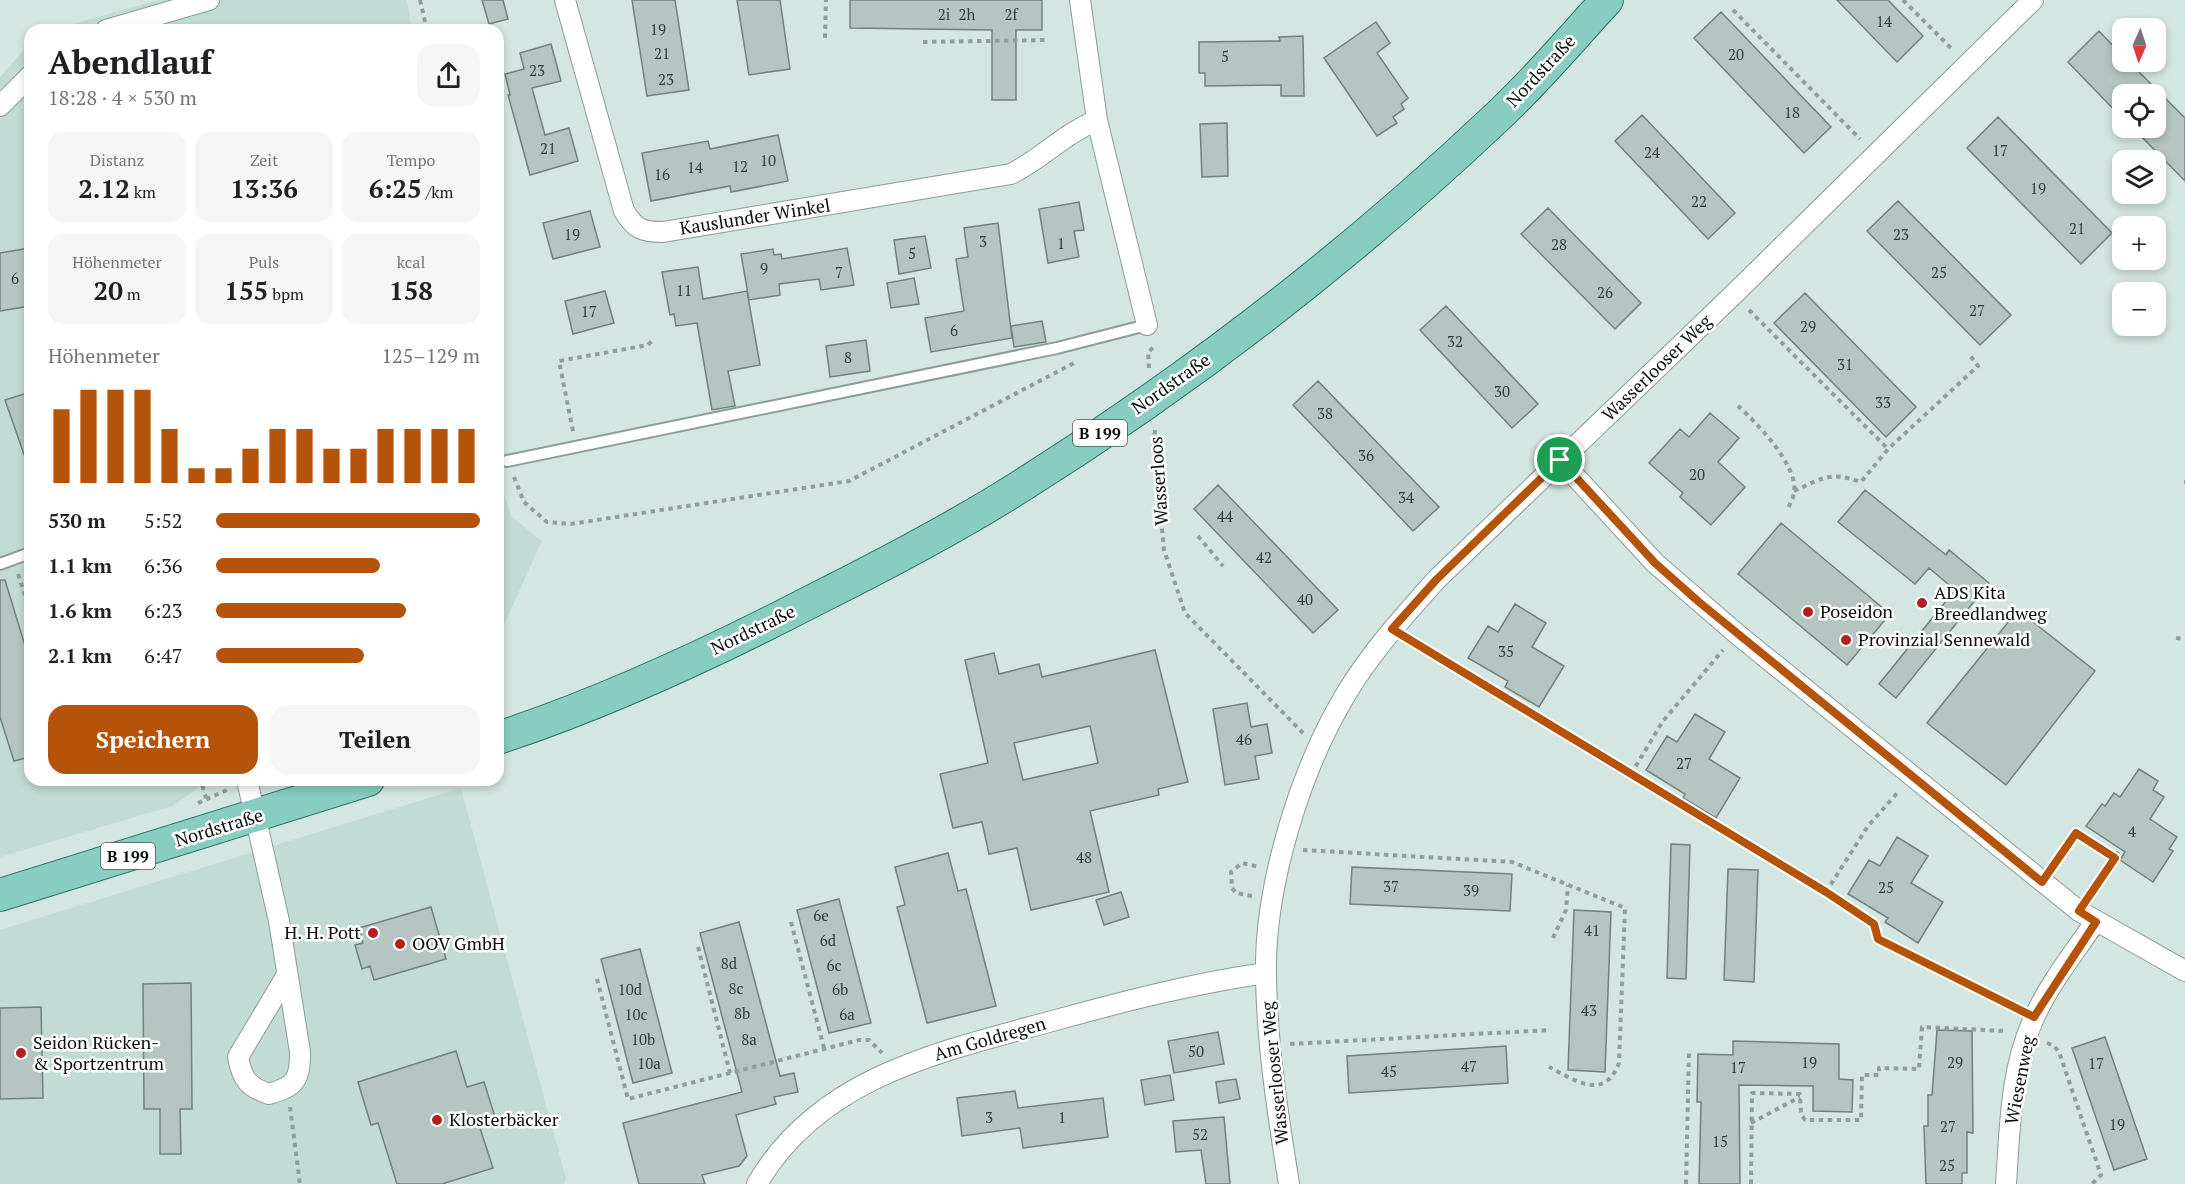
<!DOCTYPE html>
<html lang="de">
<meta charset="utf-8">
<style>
:root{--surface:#fff;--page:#f6f6f6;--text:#202124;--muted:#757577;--accent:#b45309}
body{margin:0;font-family:"PT Serif",serif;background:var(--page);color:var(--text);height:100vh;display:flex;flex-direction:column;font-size:22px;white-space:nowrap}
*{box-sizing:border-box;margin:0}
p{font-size:20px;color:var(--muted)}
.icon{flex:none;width:33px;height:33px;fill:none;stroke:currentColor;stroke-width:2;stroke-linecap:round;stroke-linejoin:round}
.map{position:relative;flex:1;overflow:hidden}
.panel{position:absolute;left:24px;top:24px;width:480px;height:762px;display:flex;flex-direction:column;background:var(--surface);border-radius:18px;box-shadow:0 3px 9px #0003}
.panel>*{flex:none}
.needle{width:39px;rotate:183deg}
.controls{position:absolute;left:2112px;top:18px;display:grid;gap:12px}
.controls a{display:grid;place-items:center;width:54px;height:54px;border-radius:12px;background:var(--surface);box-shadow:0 3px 9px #0003;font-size:30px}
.pin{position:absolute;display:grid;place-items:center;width:51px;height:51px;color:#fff;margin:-26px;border:3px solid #fff;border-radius:50%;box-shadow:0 2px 6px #0007}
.round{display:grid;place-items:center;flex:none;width:63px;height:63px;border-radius:18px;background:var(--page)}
.head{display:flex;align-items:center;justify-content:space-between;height:102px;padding:0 24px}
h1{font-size:33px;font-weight:700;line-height:45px}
.metrics{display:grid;grid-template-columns:repeat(3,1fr);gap:9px;height:102px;padding:6px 24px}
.metrics div{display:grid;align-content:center;border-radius:15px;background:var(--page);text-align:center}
.metrics b{font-size:26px;font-weight:700}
.metrics small{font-size:16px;font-weight:400}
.metrics p{font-size:16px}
.chart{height:168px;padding:12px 24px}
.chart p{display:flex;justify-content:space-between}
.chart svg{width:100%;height:108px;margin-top:6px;stroke:var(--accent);stroke-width:6}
.cta{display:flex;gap:12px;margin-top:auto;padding:12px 24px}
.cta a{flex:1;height:69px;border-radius:18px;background:var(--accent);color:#fff;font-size:24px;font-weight:700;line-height:69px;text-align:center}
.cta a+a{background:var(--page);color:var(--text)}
ul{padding:0 24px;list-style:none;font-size:20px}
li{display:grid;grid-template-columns:96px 72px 1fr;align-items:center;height:45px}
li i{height:15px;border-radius:8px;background:var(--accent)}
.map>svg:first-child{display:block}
.built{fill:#c2dcd5}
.building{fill:#b5c5c1;stroke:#72817d;stroke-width:1.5;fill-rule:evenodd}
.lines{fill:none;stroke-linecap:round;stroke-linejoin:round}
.service-casing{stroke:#8c9c98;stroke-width:14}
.minor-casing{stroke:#8c9c98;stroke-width:22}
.primary-casing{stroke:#287566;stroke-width:34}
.path{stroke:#919f9b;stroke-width:4;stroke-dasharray:4.5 4.5;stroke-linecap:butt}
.service{stroke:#fff;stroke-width:10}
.minor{stroke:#fff;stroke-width:20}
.primary{stroke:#88cdbf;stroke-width:32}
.route-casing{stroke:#fff;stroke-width:12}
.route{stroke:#b45309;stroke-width:8}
.poi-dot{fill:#b12121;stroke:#fff;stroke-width:2}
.labels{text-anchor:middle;stroke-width:5;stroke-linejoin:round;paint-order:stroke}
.number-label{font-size:15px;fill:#343c3b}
.shield{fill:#fff;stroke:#535756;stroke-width:1.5}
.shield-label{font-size:16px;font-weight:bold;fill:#090f0e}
.street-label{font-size:18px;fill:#090f0e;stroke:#fff}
.poi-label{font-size:18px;fill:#090f0e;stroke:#fff;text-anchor:start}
</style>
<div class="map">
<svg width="2185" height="1184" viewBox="0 0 2185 1184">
<rect width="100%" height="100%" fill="#d4e6e1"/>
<path class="built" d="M158,0H407L412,30H52Z
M30,43V780H222L203,785L172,806L0,857V77Z
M498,474L511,516L542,541L498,638Z
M461,788L566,1179L564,1184H0V930Z"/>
<path class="building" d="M482,0H503L508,19L489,24Z
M632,0H675L689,90L647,96Z
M737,0H780L790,69L749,75Z
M850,0H1042V30H1016V100H992V30L850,28Z
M1837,0H1888L1923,36L1897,62Z
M1721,12L1831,127L1804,153L1694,38Z
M1376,22L1390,43L1377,53L1408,98L1401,104L1404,109L1393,117L1397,123L1377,136L1324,58Z
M2099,31L2122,55V62H2129L2185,118V181L2133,128H2156V94H2122V118L2068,62Z
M1303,36L1304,96H1281V85L1205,86V73H1199V42L1280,41L1279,37Z
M551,44L561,81L532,88L545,135L569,128L578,161L530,175L508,95H510L505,74L524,69L520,53Z
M1642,115L1735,213L1708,239L1615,141Z
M1998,117L2112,233L2081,264L1967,148Z
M1227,123L1228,176L1202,177L1200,124Z
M778,135L788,181L731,192L730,186L651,201L642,153L708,141L710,149Z
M1898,201L2011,315L1980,345L1867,231Z
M1079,202L1084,230L1074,231L1079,257L1048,263L1039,209Z
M1548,208L1641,303L1615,329L1521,234Z
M590,211L600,247L553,259L543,223Z
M998,223L1012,338L931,352L925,318L964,311L956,259L968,257L964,228Z
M925,236L931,268L899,274L894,240Z
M30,248V306L0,311V253Z
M847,248L854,285L821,290L819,279L779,284L780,295L749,300L741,254L773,249L774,255L781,254L782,259Z
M698,267L703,299L747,291L760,365L728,371L735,406L712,410L697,323L676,326L674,314L670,315L662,272Z
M914,278L919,304L891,308L887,283Z
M605,291L614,323L573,334L565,301Z
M1805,293L1916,407L1886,437L1774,323Z
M1446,306L1538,404L1512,428L1420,330Z
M1042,321L1046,342L1014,347L1011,326Z
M866,340L870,371L830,377L826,346Z
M1318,381L1439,507L1413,531L1293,405Z
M30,392V462L27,463L5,400Z
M1710,413L1739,438L1718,462L1745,487L1711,525L1680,497L1683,493L1649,463L1680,429L1689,437Z
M1218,485L1338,610L1313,633L1194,509Z
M1865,490L1946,555L1949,550L1989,583L1896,698L1879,684L1955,590L1929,568L1915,584L1838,522Z
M1781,523L1890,614L1847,665L1738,574Z
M0,580H5L30,662V757L14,761L0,717Z
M1515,604L1546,623L1532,647L1564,666L1539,707L1505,687L1508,681L1468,658L1488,626L1498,632Z
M2018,610L2095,671L2006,785L1927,723Z
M1155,650L1188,782L1158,789L1159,795L1090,811L1109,892L1031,910L1017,848L989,854L982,822L953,828L940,774L988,763L965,660L994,653L999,674L1039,664L1042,677ZM1090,726L1098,763L1023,780L1014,743Z
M1247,703L1251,727L1267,724L1272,753L1255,756L1259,779L1225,785L1213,709Z
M1695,714L1725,732L1709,759L1740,778L1716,818L1683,798L1685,794L1646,770L1667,736L1677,742Z
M2139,769L2158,781L2153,790L2164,797L2150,819L2177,837L2169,849L2173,851L2153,882L2120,860L2125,852L2086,826L2102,804L2105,806L2114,793L2120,797Z
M1897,837L1928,856L1911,883L1943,902L1918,943L1885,922L1888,918L1848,894L1869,860L1880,866Z
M1671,844L1690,845L1686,979L1667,978Z
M948,853L958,891L966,889L996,1006L927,1023L897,907L905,905L895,867Z
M1352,867L1512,874L1510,911L1350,904Z
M1728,869L1758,870L1754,982L1724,980Z
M1121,892L1129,917L1104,925L1096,900Z
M839,899L871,1023L829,1033L797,910Z
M431,907L446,959L374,980L370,966L362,969L355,945L363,943L359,928Z
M1574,910L1611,912L1605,1072L1568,1070Z
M739,922L780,1076L794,1073L798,1092L774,1097L776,1104L736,1115L747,1156L739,1166L702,1175L705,1184H639L623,1123L742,1092L700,933Z
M640,949L672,1073L633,1083L601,959Z
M191,983L192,1109H180L181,1154H160V1109H144L143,984Z
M41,1007L43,1098L0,1099V1008Z
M1937,1030L1972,1031L1973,1133L1967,1132V1173H1962V1184H1926L1924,1126H1928V1095H1932Z
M1218,1032L1224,1064L1174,1073L1168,1041Z
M2105,1037L2147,1159L2114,1170L2072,1048Z
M1733,1041L1839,1044V1079L1853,1080L1852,1112L1813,1111V1086L1739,1085L1740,1184H1699L1701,1102H1697L1698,1054L1733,1055Z
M1506,1046L1508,1083L1349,1093L1347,1056Z
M456,1051L467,1087L484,1082L495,1117L478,1122L493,1168L442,1184H397L378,1123L371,1125L358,1082Z
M1170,1075L1174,1100L1145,1105L1141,1080Z
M1236,1079L1240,1099L1219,1103L1216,1082Z
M1015,1091L1018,1108L1103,1098L1108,1137L1023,1148L1020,1128L962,1136L957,1098Z
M1224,1117L1230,1184H1206L1201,1150L1176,1152L1173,1121Z"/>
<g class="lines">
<g class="service-casing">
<path id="service" d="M507,461L1057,348L1147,325
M0,564L30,553"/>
</g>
<g class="minor-casing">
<path id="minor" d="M565,0L624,211C635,229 642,232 663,232L1011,174C1043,158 1062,135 1097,120
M1080,0L1097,120L1147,325
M106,30L209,0
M0,106L30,76
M1560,460L1655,563L1737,634L2079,911L2185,971
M247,780L279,921L300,1052C300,1080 296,1086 269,1094C248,1087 242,1079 238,1057L287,975
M757,1184C820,1075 944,1051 1056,1020C1125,1001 1195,983 1266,973
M1289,1184C1278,1115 1267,1046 1266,976C1264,887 1300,770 1346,694C1371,652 1404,616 1436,580L1733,295L2033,0
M2006,1184C2010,1128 2010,1070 2034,1018C2049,984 2074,953 2095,922"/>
</g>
<g class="primary-casing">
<path id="primary" d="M498,738C607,702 712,653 814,600C884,565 955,528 1021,486C1191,379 1350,256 1496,118C1535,82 1571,39 1607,0
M0,895L368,780"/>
</g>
<path class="path" d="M420,0L427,30
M1903,0L1952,49
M1733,10L1860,139
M825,38L826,0
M923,42L1046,40
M1749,310L1888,449
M1149,368L1148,352L1155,346
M1738,406C1756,422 1799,466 1794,493C1793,499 1789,505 1787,511
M1155,430L1154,441L1164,550L1185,613L1303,733
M573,431L559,361L648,345L654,339
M514,477L524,502L547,522L571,524L849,481L1074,363
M2184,482H2185
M1794,491C1823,478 1830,471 1861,482L1888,449L1978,366L1969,354
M1198,536L1223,566
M18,574L30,611
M2176,638L2185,639
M1410,640L1826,892L1874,924L1878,939L2017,1008
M1631,774L1663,721L1723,650
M197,780L201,781L206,798
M198,803L227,790
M1303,850L1512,862L1625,908L1619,1063C1604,1102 1575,1080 1549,1067
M2055,864L2076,833L2115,858
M1826,892L1868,826L1899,791
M2091,893L2120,849
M1252,896L1236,893L1232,888L1231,872L1242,863L1259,867
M791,922L824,1048
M1553,938L1566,910L1568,885
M698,947L730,1073
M597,979L628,1099L859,1040H869L882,1053
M2047,1043L2054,1046L2059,1052L2101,1175L2092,1184
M1290,1044L1550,1030
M290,1107L300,1184
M1751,1123L1800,1097
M1686,1184L1689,1050
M1751,1184L1752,1093L1800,1094L1801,1114L1805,1120H1861L1862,1075H1879V1068L1919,1069L1922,1027L2006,1031"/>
<use href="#service" class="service"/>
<use href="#minor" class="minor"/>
<use href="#primary" class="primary"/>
</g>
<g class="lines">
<g class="route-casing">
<path id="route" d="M1560,460L1655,563L1699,602L2042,882L2076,833L2115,858L2079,911L2096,922L2034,1017L1878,939L1874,924L1826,892L1392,629L1436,580Z"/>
</g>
<use href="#route" class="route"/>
</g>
<g class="poi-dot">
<circle cx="1922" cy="603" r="6"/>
<circle cx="1808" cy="612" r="6"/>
<circle cx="1846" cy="640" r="6"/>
<circle cx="373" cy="933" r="6"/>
<circle cx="400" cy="944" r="6"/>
<circle cx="21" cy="1053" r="6"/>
<circle cx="437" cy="1120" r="6"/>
</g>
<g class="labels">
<g class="number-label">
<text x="944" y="20">2i</text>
<text x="967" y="20">2h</text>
<text x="1011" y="20">2f</text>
<text x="1884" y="27">14</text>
<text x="658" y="35">19</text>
<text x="662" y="59">21</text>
<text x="1736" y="60">20</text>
<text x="1225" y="62">5</text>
<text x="537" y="76">23</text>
<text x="666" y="85">23</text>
<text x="1792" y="118">18</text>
<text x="548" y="154">21</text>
<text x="2000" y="156">17</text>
<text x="1652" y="158">24</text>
<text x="768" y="166">10</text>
<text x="740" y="172">12</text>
<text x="695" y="173">14</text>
<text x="662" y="180">16</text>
<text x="2038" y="194">19</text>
<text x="1699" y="207">22</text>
<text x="2077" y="234">21</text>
<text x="572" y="240">19</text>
<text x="1901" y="240">23</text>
<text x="983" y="247">3</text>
<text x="1061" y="249">1</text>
<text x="1559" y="250">28</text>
<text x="912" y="259">5</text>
<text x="764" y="274">9</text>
<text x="839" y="278">7</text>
<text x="1939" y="278">25</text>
<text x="15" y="284">6</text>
<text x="684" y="296">11</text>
<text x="1605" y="298">26</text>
<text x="1977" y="316">27</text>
<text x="589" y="317">17</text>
<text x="1808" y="332">29</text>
<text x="954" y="336">6</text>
<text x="1455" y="347">32</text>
<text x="848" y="363">8</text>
<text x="1845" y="370">31</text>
<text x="1502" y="397">30</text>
<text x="1883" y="408">33</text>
<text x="1325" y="419">38</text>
<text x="1366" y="461">36</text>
<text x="1697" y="480">20</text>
<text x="1406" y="503">34</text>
<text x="1225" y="522">44</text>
<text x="1264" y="563">42</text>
<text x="1305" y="605">40</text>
<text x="1506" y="657">35</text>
<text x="1244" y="745">46</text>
<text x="1684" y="769">27</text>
<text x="2132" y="837">4</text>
<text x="1084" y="863">48</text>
<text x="1391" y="892">37</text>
<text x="1886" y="893">25</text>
<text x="1471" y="896">39</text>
<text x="821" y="921">6e</text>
<text x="1592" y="936">41</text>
<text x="828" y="946">6d</text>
<text x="729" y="969">8d</text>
<text x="834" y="971">6c</text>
<text x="736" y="994">8c</text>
<text x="630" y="995">10d</text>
<text x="840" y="995">6b</text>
<text x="1589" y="1016">43</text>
<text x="742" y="1019">8b</text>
<text x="636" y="1020">10c</text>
<text x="847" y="1020">6a</text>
<text x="643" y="1045">10b</text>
<text x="749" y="1045">8a</text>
<text x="1196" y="1057">50</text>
<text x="1809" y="1068">19</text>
<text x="1955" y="1068">29</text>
<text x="649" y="1069">10a</text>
<text x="2096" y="1069">17</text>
<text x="1469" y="1072">47</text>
<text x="1738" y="1073">17</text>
<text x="1389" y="1077">45</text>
<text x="989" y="1123">3</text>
<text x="1062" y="1123">1</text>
<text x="2117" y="1130">19</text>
<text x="1948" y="1132">27</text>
<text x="1200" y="1140">52</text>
<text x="1720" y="1147">15</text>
<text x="1947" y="1171">25</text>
</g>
<g class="shield">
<rect x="1073" y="420" width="54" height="26" rx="4.5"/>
<rect x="101" y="843" width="54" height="26" rx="4.5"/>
</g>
<g class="shield-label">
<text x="1100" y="439">B 199</text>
<text x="128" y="862">B 199</text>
</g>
<g class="street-label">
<text transform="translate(1541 71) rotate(-47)" y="6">Nordstraße</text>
<text transform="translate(755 217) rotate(-9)" y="6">Kauslunder Winkel</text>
<text transform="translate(1657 368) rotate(-44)" y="6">Wasserlooser Weg</text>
<text transform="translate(1171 384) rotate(-35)" y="6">Nordstraße</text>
<text transform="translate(1159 481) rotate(-94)" y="6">Wasserloos</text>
<text transform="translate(753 630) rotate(-26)" y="6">Nordstraße</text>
<text transform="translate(219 828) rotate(-17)" y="6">Nordstraße</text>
<text transform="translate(990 1039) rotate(-16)" y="6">Am Goldregen</text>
<text transform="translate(1275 1073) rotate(-96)" y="6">Wasserlooser Weg</text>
<text transform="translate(2020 1080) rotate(-79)" y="6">Wiesenweg</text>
</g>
<g class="poi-label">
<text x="1934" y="599">ADS Kita<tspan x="1934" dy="21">Breedlandweg</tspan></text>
<text x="1820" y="618">Poseidon</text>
<text x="1858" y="646">Provinzial Sennewald</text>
<text x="361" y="939" text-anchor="end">H. H. Pott</text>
<text x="412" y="950">OOV GmbH</text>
<text x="33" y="1049">Seidon Rücken-<tspan x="33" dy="21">&amp; Sportzentrum</tspan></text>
<text x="449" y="1126">Klosterbäcker</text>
</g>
</g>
</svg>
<div class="controls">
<a><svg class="needle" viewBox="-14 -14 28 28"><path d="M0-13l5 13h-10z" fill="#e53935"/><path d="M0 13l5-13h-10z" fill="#757577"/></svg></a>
<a><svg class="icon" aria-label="locate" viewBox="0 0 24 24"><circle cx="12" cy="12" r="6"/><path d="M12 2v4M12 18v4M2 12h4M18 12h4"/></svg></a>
<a><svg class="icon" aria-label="layers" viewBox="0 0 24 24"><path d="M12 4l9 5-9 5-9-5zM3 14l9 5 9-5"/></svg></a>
<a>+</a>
<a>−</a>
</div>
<div class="pin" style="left:1560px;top:460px;background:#1e9e55"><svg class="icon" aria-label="arrive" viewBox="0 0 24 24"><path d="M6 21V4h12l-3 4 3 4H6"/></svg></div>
<section class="panel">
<div class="head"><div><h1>Abendlauf</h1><p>18:28 · 4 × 530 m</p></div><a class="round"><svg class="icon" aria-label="share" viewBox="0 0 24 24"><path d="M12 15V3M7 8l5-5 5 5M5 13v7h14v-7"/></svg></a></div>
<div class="metrics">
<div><p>Distanz</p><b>2.12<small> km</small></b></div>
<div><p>Zeit</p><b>13:36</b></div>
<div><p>Tempo</p><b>6:25<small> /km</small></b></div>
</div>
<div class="metrics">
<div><p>Höhenmeter</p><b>20<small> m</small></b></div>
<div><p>Puls</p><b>155<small> bpm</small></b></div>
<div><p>kcal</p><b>158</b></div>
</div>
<div class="chart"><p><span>Höhenmeter</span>125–129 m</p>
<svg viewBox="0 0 160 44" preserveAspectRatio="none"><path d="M5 44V14M15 44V6M25 44V6M35 44V6M45 44V22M55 44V38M65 44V38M75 44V30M85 44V22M95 44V22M105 44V30M115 44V30M125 44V22M135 44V22M145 44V22M155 44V22"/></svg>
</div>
<ul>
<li><b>530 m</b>5:52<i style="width:100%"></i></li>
<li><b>1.1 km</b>6:36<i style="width:62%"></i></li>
<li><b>1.6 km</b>6:23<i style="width:72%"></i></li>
<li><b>2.1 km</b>6:47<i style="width:56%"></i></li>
</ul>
<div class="cta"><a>Speichern</a><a>Teilen</a></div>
</section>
</div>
